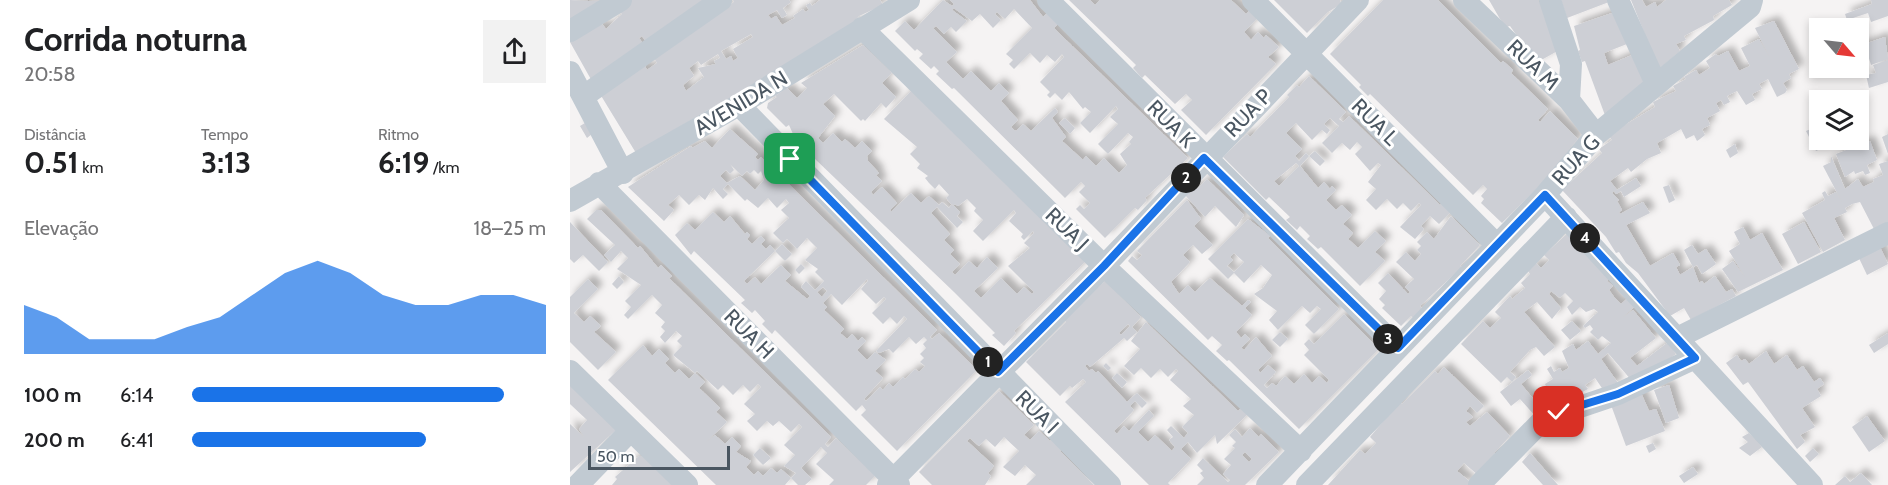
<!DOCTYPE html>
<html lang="pt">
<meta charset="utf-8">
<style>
:root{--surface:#fff;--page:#f2f2f2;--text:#202124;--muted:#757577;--accent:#1a73e8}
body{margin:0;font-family:Cabin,sans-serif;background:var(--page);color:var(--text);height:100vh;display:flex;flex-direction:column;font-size:22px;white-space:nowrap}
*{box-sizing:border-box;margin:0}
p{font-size:20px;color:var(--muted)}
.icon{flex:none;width:33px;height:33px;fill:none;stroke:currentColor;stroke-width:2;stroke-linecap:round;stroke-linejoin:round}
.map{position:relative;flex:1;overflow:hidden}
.sheet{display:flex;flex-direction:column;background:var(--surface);width:570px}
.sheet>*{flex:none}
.needle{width:39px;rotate:118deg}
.fabs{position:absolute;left:1239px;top:18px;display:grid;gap:12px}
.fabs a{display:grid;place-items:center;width:60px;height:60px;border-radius:0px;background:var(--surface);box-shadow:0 3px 9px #0003;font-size:30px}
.scale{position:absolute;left:18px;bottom:15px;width:142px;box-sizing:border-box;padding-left:6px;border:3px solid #4a5661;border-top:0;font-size:16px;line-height:21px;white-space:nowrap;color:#4a5661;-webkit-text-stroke:4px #fff;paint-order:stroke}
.pin{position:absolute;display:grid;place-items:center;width:51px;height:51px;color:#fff;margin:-26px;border-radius:12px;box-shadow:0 3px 9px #0006}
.km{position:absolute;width:30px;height:30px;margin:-15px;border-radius:50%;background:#222;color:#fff;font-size:16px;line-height:30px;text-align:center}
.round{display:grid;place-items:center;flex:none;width:63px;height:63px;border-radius:0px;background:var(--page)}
.headline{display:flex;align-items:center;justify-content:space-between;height:102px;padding:0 24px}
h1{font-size:33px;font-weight:800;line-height:45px}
.figures{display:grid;grid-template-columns:repeat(3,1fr);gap:9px;height:102px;padding:6px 24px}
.figures div{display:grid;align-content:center}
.figures b{font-size:30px;font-weight:800}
.figures small{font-size:16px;font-weight:400}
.figures p{font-size:16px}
.chart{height:168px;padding:12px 24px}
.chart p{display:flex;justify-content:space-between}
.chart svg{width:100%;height:108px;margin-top:6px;fill:var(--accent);opacity:.7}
ul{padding:0 24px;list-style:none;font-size:20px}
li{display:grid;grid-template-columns:96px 72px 1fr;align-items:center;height:45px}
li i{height:15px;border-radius:8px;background:var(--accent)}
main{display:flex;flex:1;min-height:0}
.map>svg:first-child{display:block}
.building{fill:#cdcfd5;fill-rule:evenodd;filter:url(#shadow)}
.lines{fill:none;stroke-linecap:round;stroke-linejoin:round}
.street{stroke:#c1cad2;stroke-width:22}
.route-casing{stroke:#fff;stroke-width:12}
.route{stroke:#1a73e8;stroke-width:8}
.labels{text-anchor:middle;stroke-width:6;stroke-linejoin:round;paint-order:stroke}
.street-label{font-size:21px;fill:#4a5661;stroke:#fff}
</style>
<main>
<section class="sheet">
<div class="headline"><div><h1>Corrida noturna</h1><p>20:58</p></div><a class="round"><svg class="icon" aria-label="share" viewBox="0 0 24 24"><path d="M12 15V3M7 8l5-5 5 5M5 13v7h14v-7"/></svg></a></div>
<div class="figures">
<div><p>Distância</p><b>0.51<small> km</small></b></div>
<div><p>Tempo</p><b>3:13</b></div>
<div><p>Ritmo</p><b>6:19<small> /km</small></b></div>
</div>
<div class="chart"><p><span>Elevação</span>18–25 m</p>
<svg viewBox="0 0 160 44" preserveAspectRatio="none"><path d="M0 44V24L10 29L20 38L30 38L40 38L50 33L60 29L70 20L80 11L90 6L100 11L110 20L120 24L130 24L140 20L150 20L160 24V44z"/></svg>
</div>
<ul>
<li><b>100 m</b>6:14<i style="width:88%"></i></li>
<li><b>200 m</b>6:41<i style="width:66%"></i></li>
</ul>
</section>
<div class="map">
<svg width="1318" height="485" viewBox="0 0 1318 485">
<defs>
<filter id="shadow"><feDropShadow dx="5.5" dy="-5.5" stdDeviation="3" flood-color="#0004"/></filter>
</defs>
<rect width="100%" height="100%" fill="#f5f3f3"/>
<path class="building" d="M0,0L19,1L45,0L0,30Z
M59,0H142L79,45L72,36L69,38L76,48L23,83L0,42L32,24L36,29L52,14L47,9Z
M163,0H219L221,2L213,8L217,15L212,18L207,10L198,15L201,19L206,16L212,25L225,18L223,16L233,9L235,12L239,10L236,5L240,3L242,6L250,0H310L313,5L289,16L281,25L156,105L153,101L66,153L30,94L74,64L77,70L87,63L84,58L164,2ZM181,34L183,37L163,49L168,58L163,61L161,56L156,59L151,51ZM148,54L150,58L144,61L146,64L128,68L134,77L116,91L113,85L124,76L119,68L128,61L131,65Z
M373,0L382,6L384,4L380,0H460L473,17L477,13L488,24L484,28L494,38L618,158L575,198L577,200L568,210L565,208L535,238L506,209L510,205L514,209L520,203L509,192L515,186L511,182L495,198L384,88L382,89L366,74L369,71L364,66L361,69L349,58L353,54L347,49L345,51L325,31L335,21L344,30ZM384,8L402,21L410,14L423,28L431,20L425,14L427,12L435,19L444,9L462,28L436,54L443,60L439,64L444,69L460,53L470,63L477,55L485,62L492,54L494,57L470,82L480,92L477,95L480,98L485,93L492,100L499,92L513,109L515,107L521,112L510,123L520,133L546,106L548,109L540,117L548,124L528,144L538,154L558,133L563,137L559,142L561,144L550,154L557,165L549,173L534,158L526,166L516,156L513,160L492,141L496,137L482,118L488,112L485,108L461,131L453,124L446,131L444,130L441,127L448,120L431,101L439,93L429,83L421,91L401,71L393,79L376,62L387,52L363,28L366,26L374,34L381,27L386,32L397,21L382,10Z
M499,0H520L525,5L530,0H661L676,14L679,11L687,19L674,32L681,40L688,32L694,38L696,35L709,47L698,57L706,64L636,135L611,110L622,100L616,94L605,104L575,75L572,78L563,68L566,65Z
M704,0H770L771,4L758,12L737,33Z
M813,0H868L931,63L933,61L943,70L941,73L978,109L968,120L970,122L980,111L1008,139L999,149L1002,153L932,223L911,203L914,199L911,196L917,189L913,185L903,195L800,94L798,96L789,87L791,85L760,54Z
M919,0H968L991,49L966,63L940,26L936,27L930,19Z
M991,0H1038L1039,2L997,18Z
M1061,0H1072L1076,7L1085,2L1087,7L1096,0H1159L1162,5L1143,16L1144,20L1114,36L1116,40L1106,44L1110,51L1089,69Z
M1301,0H1318V16L1301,22L1298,13L1277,20L1275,14L1302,4Z
M1045,12L1062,42L1034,53L1038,65L1067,53L1080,84L1036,118L1015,61L1012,62L1008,51L1010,50L1004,26Z
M1204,21L1229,69L1219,74L1221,78L1213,83L1217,90L1215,93L1207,97L1198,79L1189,84L1192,89L1182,94L1185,100L1176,105L1167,91L1157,96L1160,102L1154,105L1151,100L1146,103L1150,111L1137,118L1140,125L1132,129L1135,135L1130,139L1127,141L1124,135L1116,139L1111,129L1087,143L1091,153L1077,159L1061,172L1058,168L1040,181L1047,190L1066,178L1071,186L1054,197L1051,191L1046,194L1044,191L1042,193L1049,200L1047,201L1052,210L1049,212L1050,214L1073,202L1080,213L1056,225L1080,266L1103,253L1110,265L1106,267L1110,275L1123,267L1129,283L1132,281L1134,284L1145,276L1156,292L1162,289L1166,296L1121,320L1114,308L1100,316L1068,273L1056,263L1049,252L1046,253L1036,237L992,190L1032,153L1029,149L1042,140L1038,135L1085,107L1083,102L1106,91L1103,86L1116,79L1114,77L1126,70L1129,75L1140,68L1136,61L1146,54L1148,56L1158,51L1169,71L1180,66L1171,48L1189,39L1200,58L1185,28Z
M1315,37L1318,59L1301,65L1297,52L1291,54L1289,46Z
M293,45L322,73L312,83L326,97L316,108L311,103L295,121L293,119L291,121L264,94L253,104L265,116L248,138L253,143L263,133L272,142L275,139L285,148L292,141L302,151L297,156L298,161L309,173L306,175L312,181L301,192L303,195L312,187L327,203L320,210L321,212L341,193L351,203L359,196L369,205L361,213L380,234L374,240L384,250L380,254L390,264L382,272L385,275L399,261L407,268L417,257L428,268L404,291L411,298L431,278L447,294L454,287L462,294L464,292L438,266L460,248L454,243L464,233L463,231L454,240L451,237L453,234L439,221L446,213L444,210L413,241L403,231L413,220L404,211L406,208L397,199L388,206L385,204L383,206L376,198L379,195L369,184L365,189L359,183L355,178L358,176L347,168L350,164L340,154L347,147L314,119L341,91L515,262L444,331L446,333L434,346L422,335L425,333L384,292L221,136L223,134L219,125L216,127L197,108L198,103L207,97L205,96L217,88L227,98L237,88L231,83Z
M1318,60V82L1299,88L1296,75L1306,73L1303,65Z
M739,76L776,112L769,119L773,122L779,116L870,205L873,202L882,211L869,224L860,216L851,226L854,229L845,239L830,227L851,205L849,203L841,211L833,203L827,209L817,199L806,210L796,200L806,189L798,182L811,165L808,163L800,171L785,154L792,147L787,142L780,150L772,143L762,153L752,143L769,126L760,118L754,124L760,130L757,134L752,130L742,140L726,123L716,133L732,149L725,156L729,161L736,153L739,156L730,166L748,188L754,182L760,189L762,186L766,190L756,200L766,210L772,205L782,215L773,224L783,233L778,239L788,248L805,231L816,241L805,252L815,261L790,286L751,247L748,249L737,239L740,236L730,226L727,230L716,220L720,217L699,197L696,200L653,157L677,134L680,137L719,97L717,95L727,85L729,87ZM726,163L729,166L709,186L704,181Z
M1250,116V140H1272L1246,151L1236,131L1249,125L1246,118Z
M495,118L505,128L500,134L489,123Z
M15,123L22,134L17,138L10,126Z
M160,129L188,154L185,157L188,160L191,157L367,330L360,337L362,339L369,333L407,370L327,451L291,415L296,410L292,405L286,411L205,330L202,334L192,324L195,321L185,310L182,313L171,303L175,300L124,251L121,255L105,235L117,223L125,230L143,212L154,222L160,216L175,234L177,232L180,235L177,239L182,244L191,236L195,240L191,244L196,249L200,245L205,251L174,281L177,284L185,277L191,284L211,265L221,275L215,281L237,299L240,296L231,287L236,281L245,290L254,281L245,272L248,269L235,260L247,248L237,238L227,249L217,239L213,243L203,233L219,218L211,210L219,203L216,199L207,208L198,198L188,208L177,199L175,201L158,184L153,189L158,194L153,199L143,188L135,200L129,195L119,205L109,195L98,205L104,210L94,221L58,187L121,146L122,148L135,141L142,148ZM160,164L172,176L177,171L180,174L184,170L188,174L191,171L194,180L185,190L170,176L157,183L150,176L156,170L160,174L164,170ZM297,279L298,281L291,289L306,304L314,297L316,299L302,313L313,324L320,317L327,324L334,316L337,319L306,351L309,353L319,349L323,353L339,337L346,344L354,337L357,340L353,344L356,348L350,354L354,358L350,362L355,366L349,372L345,369L335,379L333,377L323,387L319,383L313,390L310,387L296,401L294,399L313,378L305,371L316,360L305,352L297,360L287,350L296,341L292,337L288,341L282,334L277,339L270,333L274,329L254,310L257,307L253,303L261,294L272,305ZM253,287L257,291L252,297L247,292Z
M1318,134V154L1312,137Z
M1300,141L1307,160L1297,165L1300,173L1295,175L1293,171L1285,174L1284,171L1275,177L1266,154Z
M1165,144L1168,153L1160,158L1156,150Z
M745,151L755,161L750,166L739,156Z
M1261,156L1275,189L1288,179L1293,187L1304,182L1303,179L1313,175L1309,164L1318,161V222L1304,229L1290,202L1282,204L1275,208L1277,212L1264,218L1275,240L1253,252L1232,213L1255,200L1252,193L1255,191L1258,196L1266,192L1272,202L1253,166L1261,162Z
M637,179L674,215L666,227L645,206L635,217L615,195L624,186L627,189Z
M1099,185L1105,200L1099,203L1093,187Z
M617,200L631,219L624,226L643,245L632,254L623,245L613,255L620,262L601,282L609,294L618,285L625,292L640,278L672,306L678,300L681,302L675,308L682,315L666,332L671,338L675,334L680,339L671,348L674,350L686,337L702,356L688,370L690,373L698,365L706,372L694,385L697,388L702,383L706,386L715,376L724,384L734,374L742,383L749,376L757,383L759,380L734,355L739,350L734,344L739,339L744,344L774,314L809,349L729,429L659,360L657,361L646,351L652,345L642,336L638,340L558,261L562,256L567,260L572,255L567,251Z
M372,202L379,208L382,204L390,212L387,216L393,222L387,228L367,207Z
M26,210H31L68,248L70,246L88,268L91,265L102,276L99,278L261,437L255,444L258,447L266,438L305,476L296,485H259L264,480L246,464L257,453L251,447L231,468L242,479L235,485H228L221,478L226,473L214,466L225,455L214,445L232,427L229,424L221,432L209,421L203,426L197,421L187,431L177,421L185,414L174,404L191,387L188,384L180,392L173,385L163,395L153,385L148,390L127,371L125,373L135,382L129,388L150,408L146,412L157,422L136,442L145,435L155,444L162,437L171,446L166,452L181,461L176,467L184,475L188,471L193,476L201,468L207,473L211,469L221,478L215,485H146L38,380L73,345L82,356L89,349L99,359L95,363L105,373L109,369L119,379L125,373L103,355L112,346L107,341L112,336L106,331L95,343L90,337L95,331L91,327L95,322L85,313L92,305L82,295L58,319L54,315L61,307L55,301L71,285L47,269L58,258L51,251L41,262L34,255L45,245L17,219Z
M881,216L910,245L890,266L892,267L850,306L852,309L843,318L841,316L831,326L812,308L815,305L809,299L816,291L808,283L818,273L838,294L840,292L835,287L844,279L826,262L836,252L845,261L851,254L847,250L851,246L847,242L857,232L864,239Z
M678,219L700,236L698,238L769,309L744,334L735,325L751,309L747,306L740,313L732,306L708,330L699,320L707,311L684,294L693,288L702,275L691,265L674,283L664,273L658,279L638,259ZM664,253L674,262L664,272L657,266L663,260L660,257Z
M0,222L38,262L29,271L13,255L4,263L0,259Z
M1234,222L1251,252L1228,264L1212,234Z
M1173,227L1180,240L1192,233L1213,270L1168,292L1152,269L1163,261L1175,277L1159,251L1170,244L1164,232Z
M999,232L1039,279L1037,281L1043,286L1039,290L1044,297L1051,304L1057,299L1064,307L1052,318L1063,310L1086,338L1060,358L1067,366L1097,343L1106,354L1080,373L1062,381L1038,353L1031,359L1048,383L1034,391L1025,378L1015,385L1018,389L980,409L970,393L977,389L975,384L983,379L977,369L981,366L984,372L990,368L992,372L999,368L992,351L1003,344L1006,350L1018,341L1028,354L1041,343L1032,336L1028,340L1020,332L1023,329L1020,325L1015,328L1013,326L1028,312L1024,309L1016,312L1010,307L1002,315L997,307L1003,301L995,293L990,298L981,291L979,294L991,308L982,319L967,302L954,312L985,347L974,356L966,347L960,350L940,372L946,377L942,382L937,377L931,383L891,344L913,321L920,328L931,318L925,312L940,296L942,299L955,288L951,283L960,274L958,271L966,263L971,268L979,260L974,255Z
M212,244L222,254L215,261L205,251Z
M1122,245L1128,254L1136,249L1146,264L1132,274L1127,265L1123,267L1114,250Z
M1309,245L1318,264L1297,275L1288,256Z
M231,264L235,268L229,274L225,270Z
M49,276L54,282L47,289L42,284Z
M18,279L28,289L4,313L14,322L20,316L27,322L31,326L24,332L46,352L28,370L0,342V297Z
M535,281L571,317L562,327L567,332L557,341L554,338L520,367L517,364L515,366L519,371L522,369L526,373L528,371L557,402L567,393L577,403L572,408L565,401L560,406L564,410L544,431L547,434L554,426L559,431L579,410L584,416L568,432L578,442L585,435L602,451L605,447L599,440L603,437L597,430L601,426L614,438L618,433L612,427L624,415L613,406L621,399L600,380L608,371L606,369L598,377L590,369L581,378L571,368L564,375L554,366L570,349L561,341L576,322L668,411L671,408L678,414L647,444L645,435L627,453L618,442L611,449L621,459L598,483L600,485H579L495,402L516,382L513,379L502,388L500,386L490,396L456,362L496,322L493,319ZM558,324L560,326L551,335L549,333Z
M1002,321L1011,331L1000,340L991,330Z
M710,332L718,339L710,347L702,340Z
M1318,333V344L1304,353L1299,345Z
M1196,351L1204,364L1217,355L1227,370L1233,366L1244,382L1250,378L1254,384L1247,389L1251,396L1232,408L1245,427L1230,435L1235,442L1227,449L1178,382L1173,385L1156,363L1167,355L1171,361L1175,359L1179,364Z
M536,363L541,368L538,371L533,366Z
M874,367L914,406L907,413L900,406L896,411L903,417L896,422L900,426L917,412L940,436L924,453L928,457L909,476L894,463L887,471L904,485H758L790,450L795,454L806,443L800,437L830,402L832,404L865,371L868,374Z
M958,370L962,375L951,384L974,412L967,418L950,399L941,406L930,392Z
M547,373L557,382L552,388L542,378Z
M0,384L48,428L0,472V424L14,437L9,429L17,420L0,404Z
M1099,385L1109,418L1096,423L1084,390Z
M429,391L464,425L454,435L460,440L469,431L480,441L483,438L492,448L490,451L524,485H456L466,475L455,465L445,476L433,467L449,451L434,437L425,447L416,439L409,446L400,438L397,441L424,466L418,473L421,476L415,485H362L349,472Z
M1071,393L1079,411L1086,409L1095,431L1056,446L1041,405Z
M1297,416L1315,441L1299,452L1282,427Z
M680,428L689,437L691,434L709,452L675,485H627L634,478L630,473L633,471L627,465L633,458L658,482L660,480L653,474L661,465L654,459L665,448L662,446L666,442L659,435L665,429L672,437ZM675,452L682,459L679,462L672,455Z
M1179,433L1192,447L1180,456L1169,448L1178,442L1172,437Z
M1083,443L1086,449L1079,453L1076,446Z
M190,448L201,458L193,465L183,455Z
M1243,448L1249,454L1240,462L1235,456Z
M960,453L988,485H973L952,462Z
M69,456H72L102,485H42L47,479L45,477Z
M1123,467L1128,474L1114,483L1109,476Z
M1291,473L1302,485H1265L1275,476L1280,482Z"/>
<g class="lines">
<path class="street" d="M478,0L828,348
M683,0L926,244
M894,0L999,100L1026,135
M980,0L1001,64L999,100
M1048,0L1086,84
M292,28L534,266L731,451
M0,31L51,0
M0,72L53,173
M14,96L151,0
M169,105L540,485
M29,183L329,485
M975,195L1242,485
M0,201L169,105L339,0
M1107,338L1318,233
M0,371L117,485
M8,485L60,431
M318,485L534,266L788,0
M697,485L975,195L1026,135L1180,7L1182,0
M737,485L996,217
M909,485L974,419L1048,394L1125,358"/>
</g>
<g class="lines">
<g class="route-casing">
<path id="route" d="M220,159L428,372L534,266L634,158L828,348L975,195L1125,358L1048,394L989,412"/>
</g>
<use href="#route" class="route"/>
</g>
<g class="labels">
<g class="street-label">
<text transform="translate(963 65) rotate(44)" y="7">RUA M</text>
<text transform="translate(171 103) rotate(-31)" y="7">AVENIDA N</text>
<text transform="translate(678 113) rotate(-46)" y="7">RUA P</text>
<text transform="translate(805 122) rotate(45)" y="7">RUA L</text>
<text transform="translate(601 124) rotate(45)" y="7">RUA K</text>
<text transform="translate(1006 160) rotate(-48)" y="7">RUA G</text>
<text transform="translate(497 229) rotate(44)" y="7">RUA J</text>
<text transform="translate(179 334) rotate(45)" y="7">RUA H</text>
<text transform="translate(467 412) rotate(45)" y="7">RUA I</text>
</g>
</g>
</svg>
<div class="fabs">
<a><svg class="needle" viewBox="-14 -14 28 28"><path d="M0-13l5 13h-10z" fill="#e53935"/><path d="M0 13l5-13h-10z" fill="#757577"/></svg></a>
<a><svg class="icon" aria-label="layers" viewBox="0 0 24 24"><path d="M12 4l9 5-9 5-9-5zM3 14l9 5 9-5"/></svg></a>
</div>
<div class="scale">50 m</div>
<div class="pin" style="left:220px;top:159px;background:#1e9e55"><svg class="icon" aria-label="arrive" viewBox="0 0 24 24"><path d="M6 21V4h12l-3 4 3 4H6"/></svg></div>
<div class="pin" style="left:989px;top:412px;background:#d93025"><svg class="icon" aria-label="check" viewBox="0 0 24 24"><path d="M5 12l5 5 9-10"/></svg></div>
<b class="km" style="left:418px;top:362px">1</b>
<b class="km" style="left:616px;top:178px">2</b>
<b class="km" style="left:818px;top:339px">3</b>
<b class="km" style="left:1015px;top:238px">4</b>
</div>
</main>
